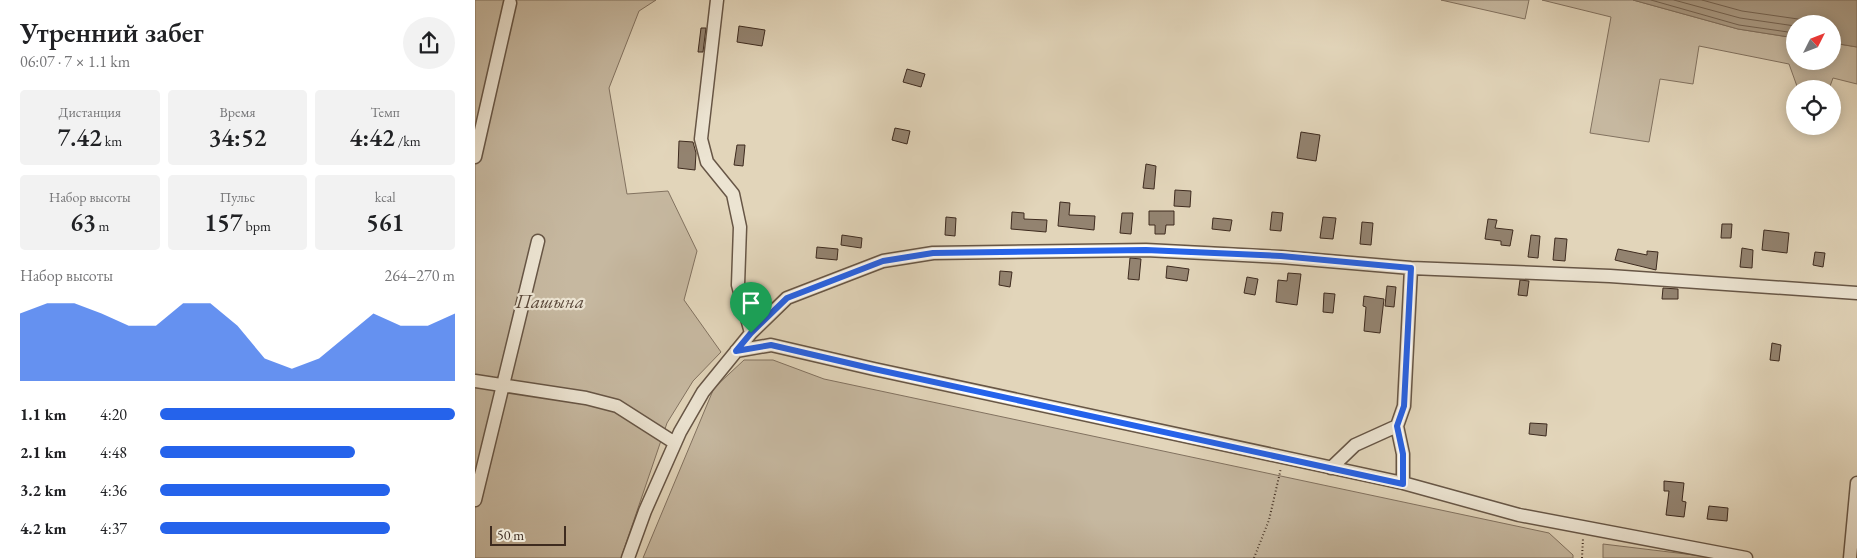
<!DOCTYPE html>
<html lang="ru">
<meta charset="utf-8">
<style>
:root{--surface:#fff;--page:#f2f2f2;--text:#202124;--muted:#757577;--accent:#2563eb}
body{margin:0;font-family:"EB Garamond",serif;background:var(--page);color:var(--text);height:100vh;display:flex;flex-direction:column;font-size:19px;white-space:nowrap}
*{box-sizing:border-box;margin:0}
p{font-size:16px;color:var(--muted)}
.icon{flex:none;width:28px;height:28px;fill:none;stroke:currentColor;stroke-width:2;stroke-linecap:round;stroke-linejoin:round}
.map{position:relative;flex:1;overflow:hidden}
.sheet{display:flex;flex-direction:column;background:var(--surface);width:475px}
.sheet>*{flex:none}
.needle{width:32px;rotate:48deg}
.fabs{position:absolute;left:1311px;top:15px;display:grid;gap:10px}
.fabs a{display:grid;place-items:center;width:55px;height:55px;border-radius:50%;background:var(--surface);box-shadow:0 2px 12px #0003;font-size:25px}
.scale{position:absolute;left:15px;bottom:12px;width:76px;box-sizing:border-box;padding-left:5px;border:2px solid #3e2b1f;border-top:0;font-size:14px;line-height:18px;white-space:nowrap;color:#3e2b1f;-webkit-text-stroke:4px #ece4d2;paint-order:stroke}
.pin{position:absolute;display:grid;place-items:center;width:42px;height:42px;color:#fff;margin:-51px -21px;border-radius:50% 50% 50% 0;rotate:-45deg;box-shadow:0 0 5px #0007}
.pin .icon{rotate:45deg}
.round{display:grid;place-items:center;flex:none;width:52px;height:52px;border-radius:26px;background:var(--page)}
.head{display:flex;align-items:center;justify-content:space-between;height:85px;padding:0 20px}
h1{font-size:28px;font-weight:600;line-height:38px}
.figures{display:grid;grid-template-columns:repeat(3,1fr);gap:8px;height:85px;padding:5px 20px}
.figures div{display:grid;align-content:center;border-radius:5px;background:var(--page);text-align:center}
.figures b{font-size:25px;font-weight:600}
.figures small{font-size:14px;font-weight:400}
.figures p{font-size:14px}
.chart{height:140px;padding:10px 20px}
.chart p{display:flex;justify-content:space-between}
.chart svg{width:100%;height:90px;margin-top:5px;fill:var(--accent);opacity:.7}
ul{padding:0 20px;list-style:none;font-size:16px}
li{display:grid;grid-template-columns:80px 60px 1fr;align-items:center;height:38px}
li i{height:12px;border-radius:6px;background:var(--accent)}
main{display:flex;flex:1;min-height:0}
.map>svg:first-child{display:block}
.green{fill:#c6b8a0;stroke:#827260}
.water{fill:#aa9b85;stroke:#7f6e5c}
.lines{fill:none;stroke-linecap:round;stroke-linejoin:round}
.shore{stroke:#746352;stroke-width:1}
.building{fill:#938370;stroke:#3e2b1f}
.minor-casing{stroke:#675646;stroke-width:15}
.path{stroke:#3e2b1f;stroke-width:2;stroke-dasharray:1 2.5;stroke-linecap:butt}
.minor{stroke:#ece4d2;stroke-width:12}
.route-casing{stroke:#fff;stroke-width:10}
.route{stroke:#2563eb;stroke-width:6}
.labels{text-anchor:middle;stroke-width:4.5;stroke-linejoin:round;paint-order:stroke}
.park-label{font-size:19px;font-style:italic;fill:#594739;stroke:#ece4d2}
</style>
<main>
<section class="sheet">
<div class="head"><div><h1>Утренний забег</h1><p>06:07 · 7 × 1.1 km</p></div><a class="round"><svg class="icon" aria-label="share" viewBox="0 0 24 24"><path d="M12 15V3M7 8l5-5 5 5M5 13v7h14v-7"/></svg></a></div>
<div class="figures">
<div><p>Дистанция</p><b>7.42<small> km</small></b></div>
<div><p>Время</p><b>34:52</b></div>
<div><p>Темп</p><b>4:42<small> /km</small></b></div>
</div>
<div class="figures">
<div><p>Набор высоты</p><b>63<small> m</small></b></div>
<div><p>Пульс</p><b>157<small> bpm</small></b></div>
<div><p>kcal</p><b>561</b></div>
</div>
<div class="chart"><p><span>Набор высоты</span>264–270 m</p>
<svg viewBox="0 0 160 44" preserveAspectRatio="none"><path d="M0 44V11L10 6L20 6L30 11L40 17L50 17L60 6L70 6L80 17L90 33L100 38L110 33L120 22L130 11L140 17L150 17L160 11V44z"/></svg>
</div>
<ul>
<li><b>1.1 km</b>4:20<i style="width:100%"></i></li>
<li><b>2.1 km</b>4:48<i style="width:66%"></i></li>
<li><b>3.2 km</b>4:36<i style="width:78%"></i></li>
<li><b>4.2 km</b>4:37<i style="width:78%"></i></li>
</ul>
</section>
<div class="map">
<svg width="1382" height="558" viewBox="0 0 1382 558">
<rect width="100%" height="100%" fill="#e2d5ba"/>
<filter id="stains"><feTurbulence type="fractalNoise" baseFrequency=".004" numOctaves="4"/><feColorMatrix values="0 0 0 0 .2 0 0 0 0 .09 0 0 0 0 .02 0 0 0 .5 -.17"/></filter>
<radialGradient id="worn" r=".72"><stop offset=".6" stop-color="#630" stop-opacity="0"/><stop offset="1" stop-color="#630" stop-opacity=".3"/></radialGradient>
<path class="green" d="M0,0H181L164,11L134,88L152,194L193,191L222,251L209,300L246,352L218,381L192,423L146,558H0Z
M966,0H1054L1050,19Z
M1067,0H1158L1263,29L1320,38V61H1358V43L1382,47V84L1358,78L1354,89H1323L1314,64L1224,46L1218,84L1185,79L1174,142L1115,133L1136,17Z
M269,360H298L349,379L1074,533L1098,555V558H168L239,388Z
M1128,544L1244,558H1128Z"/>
<path class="water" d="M1158,0H1382V47L1358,43V24H1320V38L1263,29Z"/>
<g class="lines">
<path class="shore" d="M1176,0L1264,25L1320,33
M1199,0L1265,18L1320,26
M1227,0L1267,11L1323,19L1332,24"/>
</g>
<path class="building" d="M264,26L290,30L287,46L262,42Z
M226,28H231L228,52H223Z
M432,69L450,74L446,87L428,82Z
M420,128L435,131L432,144L417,140Z
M826,132L845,135L841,161L822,158Z
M204,141L218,142L221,153L220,170L203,168Z
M262,145H270L268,166L259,165Z
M671,164L681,166L679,189L668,188Z
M700,190L716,191L715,207L699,206Z
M585,202L595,203L594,215L620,216L619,230L583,226Z
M674,211H699V225H691L690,234H680V225H674Z
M537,212L549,213V219L572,220L571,232L536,229Z
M797,212L808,213L806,231L795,230Z
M647,213H658L656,234L645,233Z
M471,217L481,218L480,236L470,235Z
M848,217L861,218L858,239L845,238Z
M738,218L757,220L755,231L737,229Z
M1013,219L1022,220L1020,228L1038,230L1035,246L1026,245V241L1010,239Z
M887,222L898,223L896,245L885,244Z
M1247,224H1257L1256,238H1246Z
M1289,230L1314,233L1312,253L1287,250Z
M367,235L387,238L386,248L366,245Z
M1056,235L1065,236L1063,258L1053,257Z
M1080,238L1092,239L1090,261L1078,260Z
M342,247L363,249L362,260L341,258Z
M1267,248L1278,250L1277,268L1265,267Z
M1143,249L1172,255V251L1183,252L1181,270L1140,260Z
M1340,252L1350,253L1348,267L1338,265Z
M655,258L666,259L664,280L653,279Z
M692,266L714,269L712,281L691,278Z
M525,271L537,272L535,287L524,285Z
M813,273L826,274L822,305L801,302L803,280L812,281Z
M772,277L783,279L780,295L769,293Z
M1045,280L1054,281L1052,296L1043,295Z
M912,286L921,287L919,307L910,306Z
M1188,288L1203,289V299H1187Z
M849,293L860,294L858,313L848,312Z
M889,296L909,299L905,333L889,331L891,307L888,306Z
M1297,343L1306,345L1304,361L1295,360Z
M1055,423L1072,424L1071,436L1054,434Z
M1189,481L1209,483L1207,501L1211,502L1209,517L1191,515L1194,491H1189Z
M1234,506L1253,508L1252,521L1232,519Z"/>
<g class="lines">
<g class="minor-casing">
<path id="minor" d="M242,0L226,139L232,162L258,194L265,227L263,285L276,333
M0,157L35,3
M261,351L296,345L399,369L928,483L1044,515L1271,558
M0,381L111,398L142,406L200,443
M856,468L880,445L922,426
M928,483V454L922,426L929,406L936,268
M0,500L63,241
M153,558L170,511L205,432L228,392L276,333L312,298L408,261L458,253L671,250L806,257L936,268L1135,276L1382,293
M1375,558L1382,483"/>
</g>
<path class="path" d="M779,558L794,520L806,468
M1107,558L1108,538"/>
<use href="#minor" class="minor"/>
</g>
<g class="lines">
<g class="route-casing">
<path id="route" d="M671,250L806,256L936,268L929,406L922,426L928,454V484L399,369L296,345L261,351L276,333L312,298L408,261L458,253Z"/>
</g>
<use href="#route" class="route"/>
</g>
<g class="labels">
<g class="park-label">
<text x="75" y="308">Пашына</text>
</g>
</g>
<rect width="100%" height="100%" filter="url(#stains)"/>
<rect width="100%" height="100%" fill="url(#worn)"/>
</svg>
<div class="fabs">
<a><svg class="needle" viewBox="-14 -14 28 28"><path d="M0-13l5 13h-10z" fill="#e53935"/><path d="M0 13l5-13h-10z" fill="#757577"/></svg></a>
<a><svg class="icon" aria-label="locate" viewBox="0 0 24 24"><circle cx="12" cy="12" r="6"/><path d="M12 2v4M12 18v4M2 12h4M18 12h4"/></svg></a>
</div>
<div class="scale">50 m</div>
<div class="pin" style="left:276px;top:333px;background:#1e9e55"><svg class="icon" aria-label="arrive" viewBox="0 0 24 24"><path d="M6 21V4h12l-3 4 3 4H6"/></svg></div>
</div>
</main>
